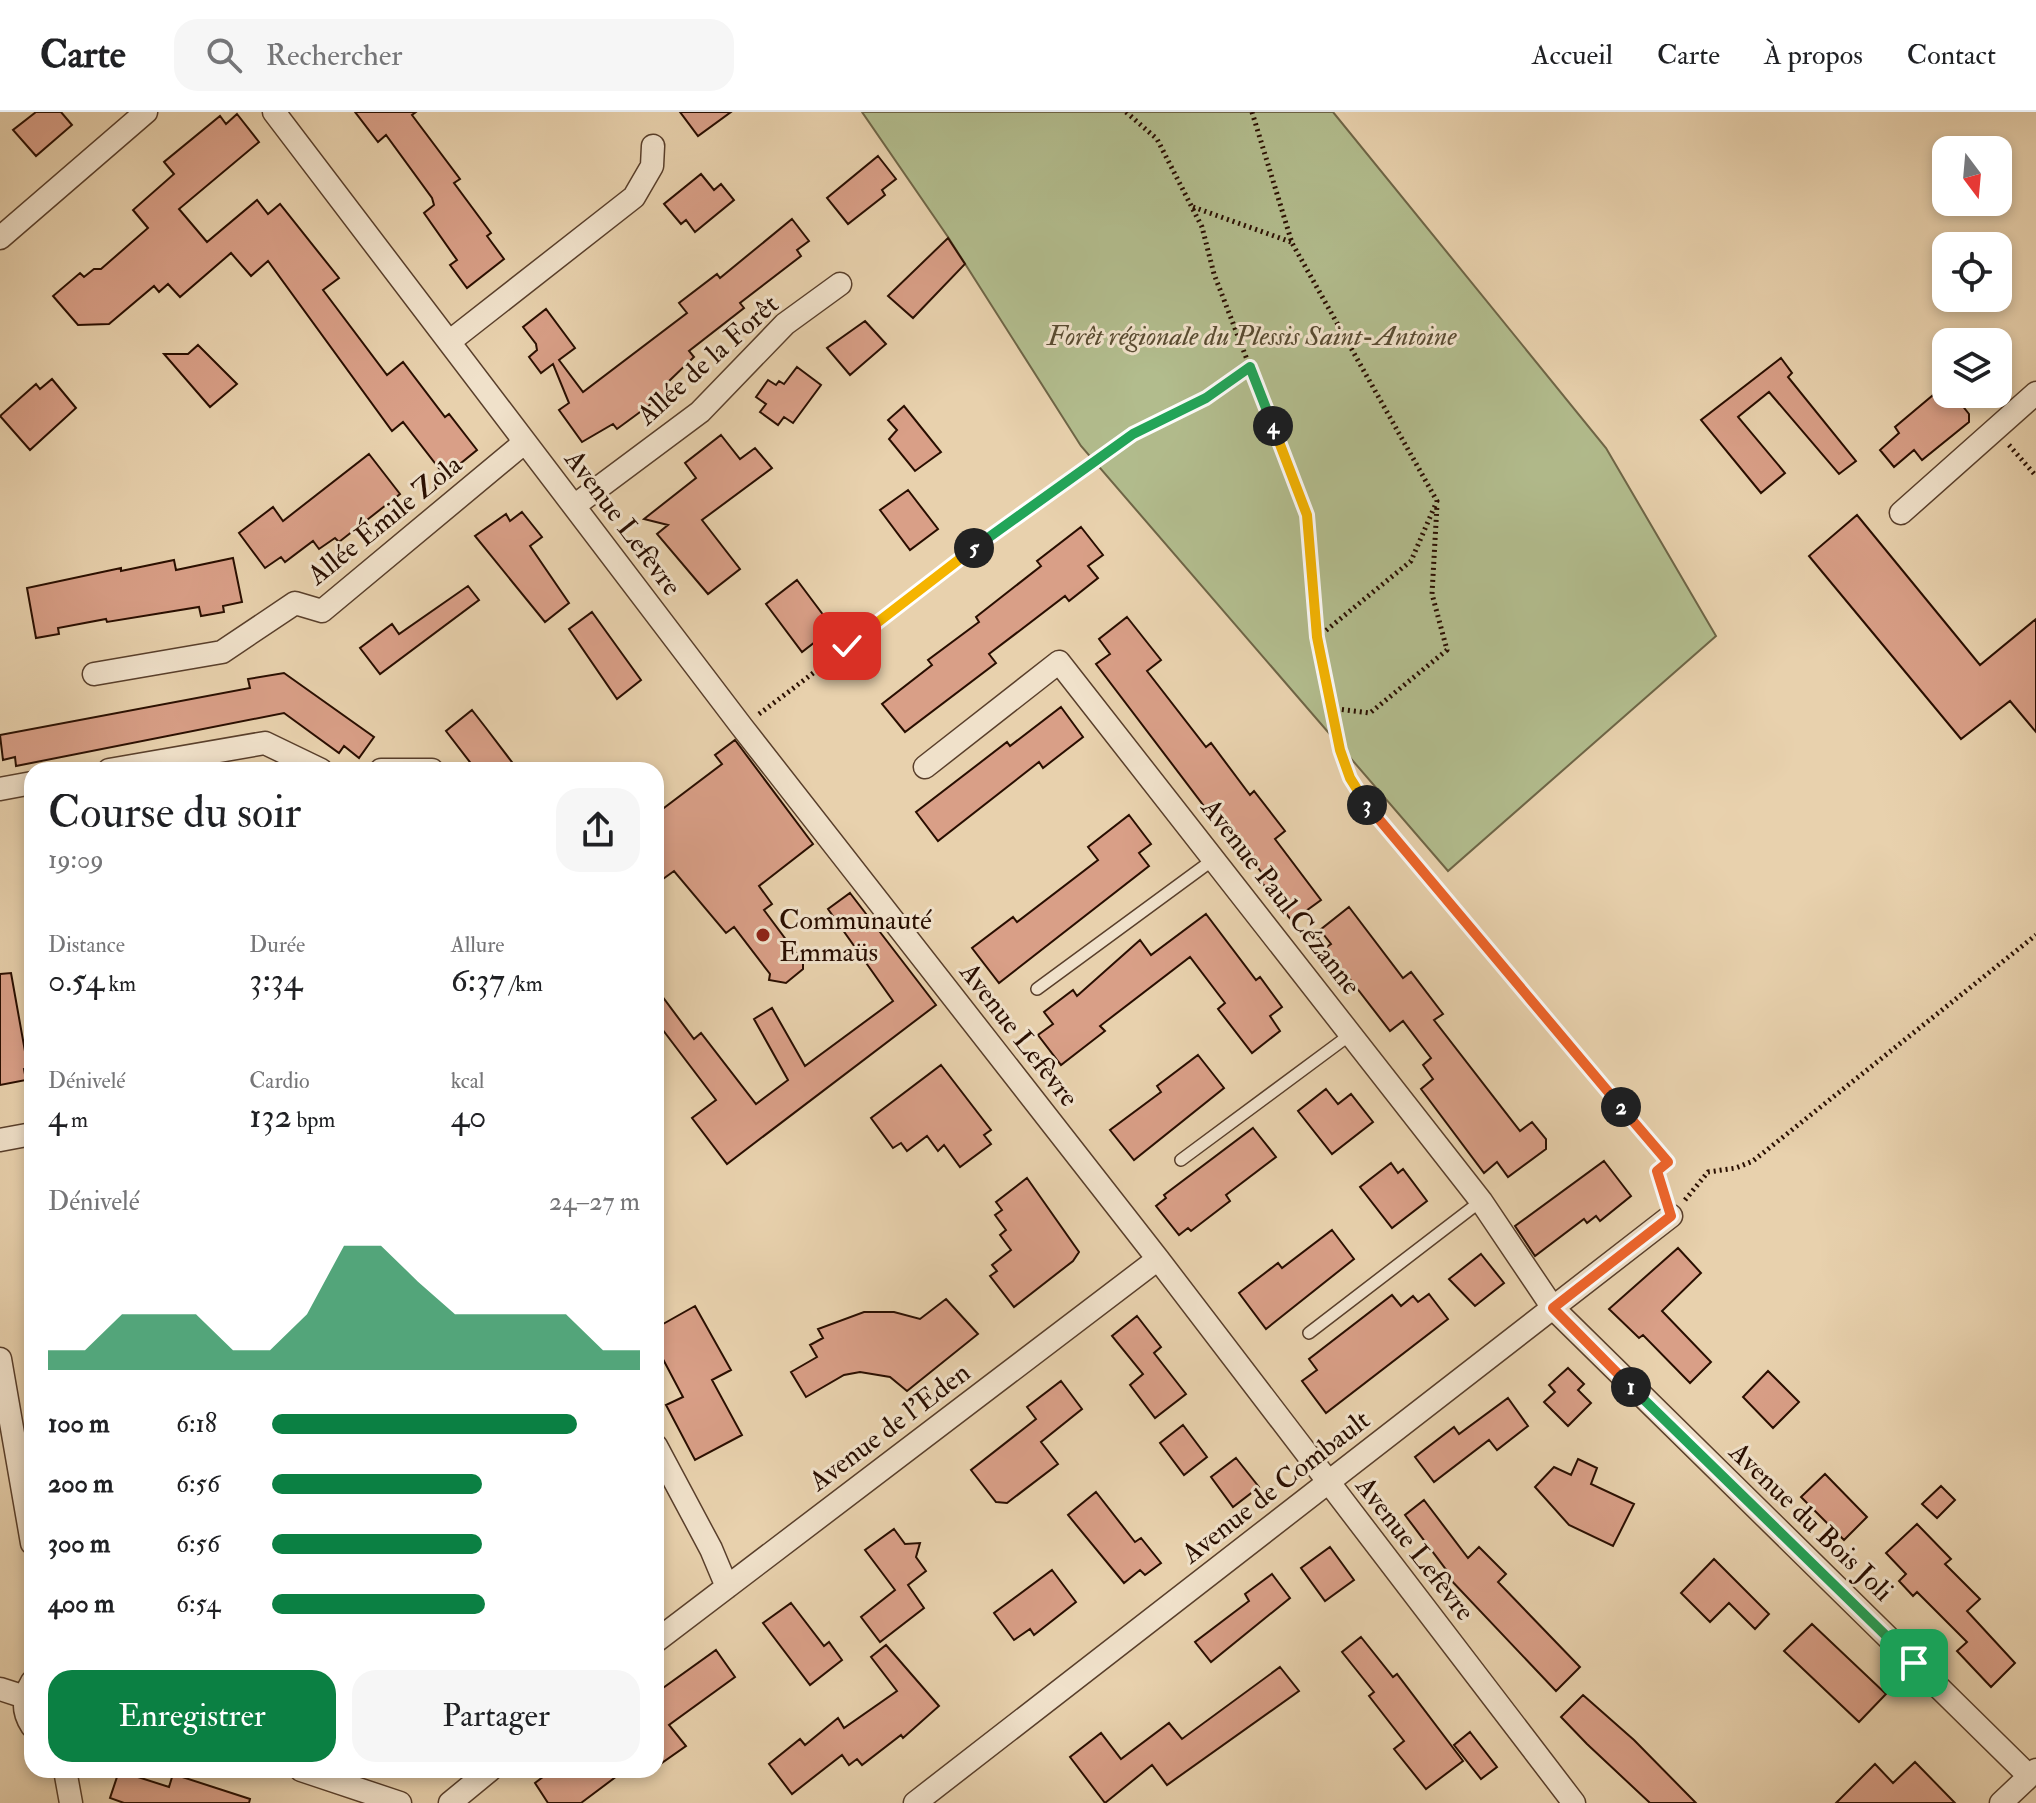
<!DOCTYPE html>
<html lang="fr">
<meta charset="utf-8">
<style>
:root{--surface:#fff;--page:#f6f6f6;--text:#202124;--muted:#757577;--line:#e0e0e0;--accent:#0b8043}
body{margin:0;font-family:"IM FELL Double Pica",serif;background:var(--page);color:var(--text);height:100vh;display:flex;flex-direction:column;font-size:30px;white-space:nowrap}
*{box-sizing:border-box;margin:0}
p{font-size:26px;color:var(--muted)}
.icon{flex:none;width:44px;height:44px;fill:none;stroke:currentColor;stroke-width:2;stroke-linecap:round;stroke-linejoin:round}
.map{position:relative;flex:1;overflow:hidden}
.drawer{position:absolute;left:24px;top:650px;width:640px;height:1016px;display:flex;flex-direction:column;background:var(--surface);border-radius:24px;box-shadow:0 4px 12px #0003}
.drawer>*{flex:none}
.needle{width:52px;rotate:164deg}
.tools{position:absolute;left:1932px;top:24px;display:grid;gap:16px}
.tools a{display:grid;place-items:center;width:80px;height:80px;border-radius:16px;background:var(--surface);box-shadow:0 4px 12px #0003;font-size:40px}
.pin{position:absolute;display:grid;place-items:center;width:68px;height:68px;color:#fff;margin:-34px;border-radius:16px;box-shadow:0 4px 12px #0006}
.km{position:absolute;width:40px;height:40px;margin:-20px;border-radius:50%;background:#222;color:#fff;font-size:22px;line-height:40px;text-align:center}
.round{display:grid;place-items:center;flex:none;width:84px;height:84px;border-radius:24px;background:var(--page)}
.overview{display:flex;align-items:center;justify-content:space-between;height:136px;padding:0 24px}
h1{font-size:44px;font-weight:600;line-height:60px}
.stats{display:grid;grid-template-columns:repeat(3,1fr);gap:12px;height:136px;padding:8px 24px}
.stats div{display:grid;align-content:center}
.stats b{font-size:34px;font-weight:600}
.stats small{font-size:22px;font-weight:400}
.stats p{font-size:22px}
.chart{height:224px;padding:16px 24px}
.chart p{display:flex;justify-content:space-between}
.chart svg{width:100%;height:144px;margin-top:8px;fill:var(--accent);opacity:.7}
.primary-button{display:flex;gap:16px;margin-top:auto;padding:16px 24px}
.primary-button a{flex:1;height:92px;border-radius:24px;background:var(--accent);color:#fff;font-size:32px;font-weight:600;line-height:92px;text-align:center}
.primary-button a+a{background:var(--page);color:var(--text)}
ul{padding:0 24px;list-style:none;font-size:26px}
li{display:grid;grid-template-columns:128px 96px 1fr;align-items:center;height:60px}
li i{height:20px;border-radius:10px;background:var(--accent)}
header{display:flex;align-items:center;gap:48px;box-sizing:border-box;height:112px;padding:0 40px;background:var(--surface);border-bottom:2px solid var(--line)}
header strong{font-size:38px}
nav{display:flex;gap:44px;margin-inline-start:auto;font-size:28px}
.search{width:560px;height:72px;background:var(--page);display:flex;align-items:center;gap:20px;box-sizing:border-box;padding:0 28px;border-radius:24px;color:var(--muted);font-size:30px}
.map>svg:first-child{display:block}
.green{fill:#b2bc8d;stroke:#6e6546;stroke-width:2}
.building{fill:#d99f87;stroke:#290e00;stroke-width:2}
.lines{fill:none;stroke-linecap:round;stroke-linejoin:round}
.service-casing{stroke:#593f2b;stroke-width:14}
.minor-casing{stroke:#593f2b;stroke-width:25}
.path{stroke:#290e00;stroke-width:5;stroke-dasharray:2 4;stroke-linecap:butt}
.service{stroke:#f0e1ca;stroke-width:11}
.minor{stroke:#f0e1ca;stroke-width:22}
.split-1-casing{stroke:#fff;stroke-width:16}
.split-2-casing{stroke:#fff;stroke-width:16}
.split-3-casing{stroke:#fff;stroke-width:16}
.split-4-casing{stroke:#fff;stroke-width:16}
.split-5-casing{stroke:#fff;stroke-width:16}
.split-6-casing{stroke:#fff;stroke-width:16}
.split-1{stroke:#22a559;stroke-width:10}
.split-2{stroke:#f0652b;stroke-width:10}
.split-3{stroke:#f0652b;stroke-width:10}
.split-4{stroke:#f5b400;stroke-width:10}
.split-5{stroke:#22a559;stroke-width:10}
.split-6{stroke:#f5b400;stroke-width:10}
.poi-dot{fill:#8f2418;stroke:#f0e1ca;stroke-width:3}
.labels{text-anchor:middle;stroke-width:6;stroke-linejoin:round;paint-order:stroke}
.park-label{font-size:28px;font-style:italic;fill:#594b31;stroke:#f0e1ca}
.street-label{font-size:28px;fill:#290e00;stroke:#f0e1ca}
.poi-label{font-size:28px;fill:#290e00;stroke:#f0e1ca;text-anchor:start}
</style>
<header>
<strong>Carte</strong>
<div class="search"><svg class="icon" aria-label="search" viewBox="0 0 24 24"><circle cx="10" cy="10" r="6"/><path d="M15 15l6 6"/></svg>Rechercher</div>
<nav><a>Accueil</a><a>Carte</a><a>À propos</a><a>Contact</a></nav>
</header>
<div class="map">
<svg width="2036" height="1691" viewBox="0 0 2036 1691">
<rect width="100%" height="100%" fill="#e8d1ad"/>
<filter id="stains"><feTurbulence type="fractalNoise" baseFrequency=".0025" numOctaves="4"/><feColorMatrix values="0 0 0 0 .2 0 0 0 0 .09 0 0 0 0 .02 0 0 0 .5 -.17"/></filter>
<radialGradient id="worn" r=".72"><stop offset=".6" stop-color="#630" stop-opacity="0"/><stop offset="1" stop-color="#630" stop-opacity=".3"/></radialGradient>
<path class="green" d="M862,0H1333L1606,336L1716,524L1448,759L1081,334L948,125Z"/>
<path class="building" d="M36,0H61L72,13L36,44L13,18Z
M355,0H416L412,3L460,67L454,71L491,121L487,124L504,147L467,176L450,153L457,148L424,101L434,93L432,86L386,23L378,30Z
M680,0H731L698,24Z
M237,2L259,30L179,97L207,130L257,88L268,102L280,92L339,166L323,178L387,263L403,250L445,305L449,302L477,338L445,364L403,310L392,319L268,149L251,164L231,141L180,185L168,172L159,180L154,174L109,212L78,213L53,184L80,161L84,165L94,157H101L148,116L133,98L174,62L164,50L220,4L226,12Z
M878,44L896,67L882,78L885,83L848,112L827,86Z
M701,62L714,78L721,72L734,88L695,120L686,108L681,112L664,92Z
M792,107L809,129L797,138L801,144L740,191L744,196L689,239L694,245L666,272L670,278L617,317L613,312L582,330L559,298L569,291L553,252L541,261L529,245L537,238L536,232L523,215L546,197L575,236L559,248L583,280L687,201L679,191L717,162L720,166Z
M948,126L965,152L913,206L888,184Z
M865,209L886,232L850,263L827,236Z
M198,233L237,272L210,295L164,242H188Z
M1781,246L1792,261L1788,265L1856,349L1839,362L1769,280L1738,305L1785,361L1761,381L1701,308Z
M797,255L821,273L793,311L784,305L778,313L760,300L766,292L756,285L768,268L776,273L779,269L784,272Z
M52,267L76,296L30,338L0,304L36,272L40,277Z
M1945,273L1946,282H1953L1969,302V310L1922,348L1914,338L1894,355L1880,338L1899,321L1895,315Z
M904,294L941,340L915,359L889,327L897,318L888,308Z
M721,323L740,347L755,336L772,356L702,408L740,457L708,482L657,422L668,413L644,407L696,366L685,351Z
M369,342L400,382L339,430L335,426L319,437L313,429L285,450L281,445L265,456L239,421L273,395L283,409Z
M908,378L938,417L910,438L880,398Z
M522,400L542,425L530,434L569,491L545,510L475,424L506,402L510,409Z
M1857,403L1980,553L2036,507V620L2010,589L1961,627L1809,444Z
M1081,415L1103,443L1088,454L1098,466L1069,489L1065,484L989,542L996,551L905,620L882,592L932,553L928,548L979,510L976,505L1041,454L1037,449Z
M233,446L242,490L223,494L224,500L201,504L199,495L107,510L106,507L58,516L59,522L36,526L27,476L121,456V459L174,448L176,458Z
M797,468L833,516L802,540L766,492Z
M468,474L479,488L380,562L360,536L392,512L399,522Z
M592,500L641,568L617,587L569,517Z
M1127,505L1161,548L1147,559L1206,635L1211,631L1250,683L1254,679L1285,719L1275,727L1321,788L1292,809L1260,768L1265,765L1211,695L1207,698L1096,552L1110,542L1099,527Z
M284,561L374,625L359,646L344,634L339,641L284,601L16,654L15,645L3,648L0,623L250,576L248,567Z
M1061,595L1083,625L1043,656L1039,650L938,729L916,700L1007,630L1010,634Z
M472,598L486,616L518,658H476L446,619Z
M735,628L813,732L759,774L772,792L764,798L796,841H803V857L786,871L769,868L770,862L734,815L726,821L674,759L656,772V702L722,652L715,643Z
M1129,703L1151,732L1139,741L1149,754L999,871L972,836L1013,805L1017,810L1098,748L1088,735Z
M850,781L936,893L727,1052L692,1006L716,988L656,909V876L694,927L701,921L756,992L788,968L754,907L772,896L805,954L893,889L828,797Z
M1349,795L1403,866L1411,860L1443,902L1434,908L1520,1019L1532,1010L1546,1027V1037L1508,1065L1497,1050L1484,1061L1421,977L1433,967L1423,953L1431,946L1403,909L1390,919L1349,866L1340,872L1317,842L1331,832L1320,818Z
M1206,802L1256,868L1260,865L1282,895L1270,904L1280,919L1252,941L1218,897L1225,891L1190,845L1100,914L1105,919L1061,953L1038,923L1053,912L1044,900L1073,878L1077,884L1140,828L1151,843Z
M11,861L28,956L24,957L26,968L0,973V862Z
M1198,943L1224,976L1134,1048L1110,1018L1161,980L1157,974Z
M941,953L991,1018L984,1023L991,1032L960,1055L944,1033L938,1039L927,1024L907,1039L901,1031L893,1036L871,1006Z
M1326,977L1338,992L1351,982L1373,1010L1332,1042L1298,999Z
M1253,1016L1276,1045L1226,1083L1230,1089L1191,1119L1188,1116L1179,1123L1156,1094L1166,1086L1164,1083Z
M1604,1049L1631,1084L1600,1109L1596,1104L1587,1111L1584,1107L1535,1144L1515,1114Z
M1391,1051L1398,1061L1403,1057L1427,1089L1392,1116L1360,1075Z
M1027,1066L1079,1140L1073,1149L1014,1195L990,1164L997,1159L992,1153L1011,1138L1000,1123L1006,1118L995,1103L1002,1098L996,1090Z
M1332,1118L1354,1147L1266,1217L1239,1181L1278,1151L1282,1156Z
M1678,1136L1701,1161L1662,1199L1711,1250L1690,1271L1643,1223L1639,1226L1609,1197Z
M1481,1142L1504,1171L1475,1194L1449,1167Z
M1429,1182L1448,1207L1326,1301L1302,1269L1317,1258L1309,1247L1392,1183L1401,1194L1413,1184L1418,1190Z
M946,1187L978,1222L907,1279L890,1265L860,1260L844,1263L806,1285L791,1260L817,1245L810,1233L823,1226L818,1217L864,1200H894L920,1207Z
M695,1194L731,1258L712,1268L742,1323L695,1348L666,1293L683,1285L656,1234V1216Z
M1137,1204L1161,1235L1154,1241L1186,1282L1155,1306L1130,1273L1143,1262L1112,1224Z
M1568,1256L1584,1272L1578,1278L1591,1291L1568,1314L1544,1290L1555,1280L1549,1273Z
M1768,1259L1799,1290L1773,1316L1743,1285Z
M1061,1269L1082,1297L1041,1330L1058,1352L1007,1391L996,1390L971,1358L1036,1307L1027,1295Z
M1508,1286L1528,1314L1497,1338L1489,1328L1434,1370L1415,1345L1454,1315L1459,1322Z
M1183,1313L1207,1345L1184,1363L1160,1331Z
M1236,1346L1259,1375L1233,1395L1211,1365Z
M1578,1347L1597,1356L1591,1372L1634,1392L1613,1434L1569,1413L1535,1375L1554,1355L1571,1363Z
M1825,1362L1867,1405L1844,1428L1801,1385Z
M1941,1374L1955,1388L1937,1406L1922,1392Z
M1096,1380L1135,1430L1141,1426L1161,1451L1145,1463L1140,1458L1124,1471L1068,1403Z
M1424,1388L1468,1446L1479,1435L1506,1462L1498,1470L1580,1555L1556,1579L1448,1465L1450,1463L1405,1403Z
M1917,1412L1951,1447L1945,1452L1980,1487L1967,1499L2015,1551L1991,1575L1957,1539L1967,1530L1917,1480L1913,1484L1899,1469L1906,1462L1886,1441Z
M894,1417L905,1432L920,1431L916,1445L926,1459L908,1473L924,1496L880,1530L861,1505L895,1478L865,1438Z
M1330,1435L1354,1468L1325,1489L1301,1456Z
M1714,1447L1769,1502L1755,1517L1729,1491L1710,1510L1681,1481Z
M1052,1458L1076,1490L1034,1523L1030,1517L1014,1528L994,1501Z
M1272,1462L1290,1486L1211,1550L1195,1530L1249,1489L1245,1482Z
M791,1491L824,1534L829,1530L842,1548L810,1573L763,1511Z
M1812,1512L1886,1582L1859,1610L1784,1539Z
M1361,1525L1393,1565L1397,1562L1463,1649L1426,1677L1394,1637L1404,1629L1369,1584L1374,1580L1342,1540Z
M886,1533L939,1594L903,1626L901,1623L862,1653L857,1647L849,1653L842,1643L792,1682L769,1652L800,1627L805,1633L838,1606L844,1616L897,1579L871,1545Z
M716,1538L735,1565L669,1613L686,1634L656,1655V1581Z
M1280,1555L1299,1579L1167,1673L1152,1653L1105,1691L1070,1645L1101,1621L1121,1647L1169,1611L1182,1627Z
M1583,1583L1634,1628L1696,1691H1650L1587,1632L1561,1605Z
M1470,1620L1497,1655L1481,1667L1454,1633Z
M1915,1650L1955,1691H1836L1875,1652L1893,1671Z
M552,1658H625L581,1691H548L535,1671Z
M119,1659L169,1675L173,1662L250,1687L249,1691H124L110,1686Z"/>
<g class="lines">
<g class="service-casing">
<path id="service" d="M1037,877L1214,747
M1181,1048L1351,922
M1309,1221L1481,1089"/>
</g>
<g class="minor-casing">
<path id="minor" d="M274,0L742,615L1158,1147L1574,1691
M0,126L146,0
M449,230L634,85L652,54L653,34
M574,394L700,300L785,212L840,172
M1901,401L2036,281
M94,562L222,540L295,491L322,499L525,330
M925,655L1059,550L1481,1089L1553,1196L2029,1664
M109,658L265,631L321,658
M381,658H432
M0,677L32,671
M0,1028L32,1022
M0,1247L32,1431
M656,1334L711,1437L727,1475
M656,1529L1158,1147
M32,1570C23,1585 22,1599 32,1614
M0,1577L25,1585
M65,1658L71,1691
M301,1658L400,1691
M450,1691L490,1658
M915,1691L1671,1104
M2001,1691L2036,1658"/>
</g>
<path class="path" d="M1126,0L1157,27L1202,115L1214,162L1307,403L1317,525L1340,638L1350,666L1377,709L1668,1050L1657,1059L1665,1084
M1252,0L1292,131L1437,389L1411,449L1318,525
M1193,95L1291,130
M2009,333L2036,364
M1330,596L1370,601L1447,538L1432,482L1437,393
M759,602C868,521 972,434 1084,355C1137,318 1197,293 1250,255
M1685,1088L1708,1060L1736,1056L1753,1049L2036,823"/>
<use href="#service" class="service"/>
<use href="#minor" class="minor"/>
</g>
<g class="lines">
<g class="split-1-casing">
<path id="split-1" d="M1631,1275L1914,1551"/>
</g>
<g class="split-2-casing">
<path id="split-2" d="M1621,995L1668,1050L1657,1059L1671,1104L1553,1196L1631,1275"/>
</g>
<g class="split-3-casing">
<path id="split-3" d="M1367,693L1621,995"/>
</g>
<g class="split-4-casing">
<path id="split-4" d="M1273,314L1307,403L1317,525L1340,638L1350,666L1367,693"/>
</g>
<g class="split-5-casing">
<path id="split-5" d="M974,436L1133,322L1206,286L1250,255L1273,314"/>
</g>
<g class="split-6-casing">
<path id="split-6" d="M847,534L974,436"/>
</g>
<use href="#split-1" class="split-1"/>
<use href="#split-2" class="split-2"/>
<use href="#split-3" class="split-3"/>
<use href="#split-4" class="split-4"/>
<use href="#split-5" class="split-5"/>
<use href="#split-6" class="split-6"/>
</g>
<circle class="poi-dot" cx="763" cy="823" r="8"/>
<g class="labels">
<g class="park-label">
<text x="1252" y="233">Forêt régionale du Plessis Saint-Antoine</text>
</g>
<g class="street-label">
<text transform="translate(707 247) rotate(-42)" y="10">Allée de la Forêt</text>
<text transform="translate(384 407) rotate(-39)" y="10">Allée Émile Zola</text>
<text transform="translate(624 410) rotate(53)" y="10">Avenue Lefèvre</text>
<text transform="translate(1282 784) rotate(52)" y="10">Avenue Paul Cézanne</text>
<text transform="translate(1020 922) rotate(52)" y="10">Avenue Lefèvre</text>
<text transform="translate(889 1314) rotate(-37)" y="10">Avenue de l'Eden</text>
<text transform="translate(1275 1374) rotate(-38)" y="10">Avenue de Combault</text>
<text transform="translate(1812 1409) rotate(44)" y="10">Avenue du Bois Joli</text>
<text transform="translate(1416 1436) rotate(52)" y="10">Avenue Lefèvre</text>
</g>
<g class="poi-label">
<text x="779" y="817">Communauté<tspan x="779" dy="32">Emmaüs</tspan></text>
</g>
</g>
<rect width="100%" height="100%" filter="url(#stains)"/>
<rect width="100%" height="100%" fill="url(#worn)"/>
</svg>
<div class="tools">
<a><svg class="needle" viewBox="-14 -14 28 28"><path d="M0-13l5 13h-10z" fill="#e53935"/><path d="M0 13l5-13h-10z" fill="#757577"/></svg></a>
<a><svg class="icon" aria-label="locate" viewBox="0 0 24 24"><circle cx="12" cy="12" r="6"/><path d="M12 2v4M12 18v4M2 12h4M18 12h4"/></svg></a>
<a><svg class="icon" aria-label="layers" viewBox="0 0 24 24"><path d="M12 4l9 5-9 5-9-5zM3 14l9 5 9-5"/></svg></a>
</div>
<div class="pin" style="left:1914px;top:1551px;background:#1e9e55"><svg class="icon" aria-label="arrive" viewBox="0 0 24 24"><path d="M6 21V4h12l-3 4 3 4H6"/></svg></div>
<div class="pin" style="left:847px;top:534px;background:#d93025"><svg class="icon" aria-label="check" viewBox="0 0 24 24"><path d="M5 12l5 5 9-10"/></svg></div>
<b class="km" style="left:1631px;top:1275px">1</b>
<b class="km" style="left:1621px;top:995px">2</b>
<b class="km" style="left:1367px;top:693px">3</b>
<b class="km" style="left:1273px;top:314px">4</b>
<b class="km" style="left:974px;top:436px">5</b>
<section class="drawer">
<div class="overview"><div><h1>Course du soir</h1><p>19:09</p></div><a class="round"><svg class="icon" aria-label="share" viewBox="0 0 24 24"><path d="M12 15V3M7 8l5-5 5 5M5 13v7h14v-7"/></svg></a></div>
<div class="stats">
<div><p>Distance</p><b>0.54<small> km</small></b></div>
<div><p>Durée</p><b>3:34</b></div>
<div><p>Allure</p><b>6:37<small> /km</small></b></div>
</div>
<div class="stats">
<div><p>Dénivelé</p><b>4<small> m</small></b></div>
<div><p>Cardio</p><b>132<small> bpm</small></b></div>
<div><p>kcal</p><b>40</b></div>
</div>
<div class="chart"><p><span>Dénivelé</span>24–27 m</p>
<svg viewBox="0 0 160 44" preserveAspectRatio="none"><path d="M0 44V38L10 38L20 27L30 27L40 27L50 38L60 38L70 27L80 6L90 6L100 17L110 27L120 27L130 27L140 27L150 38L160 38V44z"/></svg>
</div>
<ul>
<li><b>100 m</b>6:18<i style="width:83%"></i></li>
<li><b>200 m</b>6:56<i style="width:57%"></i></li>
<li><b>300 m</b>6:56<i style="width:57%"></i></li>
<li><b>400 m</b>6:54<i style="width:58%"></i></li>
</ul>
<div class="primary-button"><a>Enregistrer</a><a>Partager</a></div>
</section>
</div>
